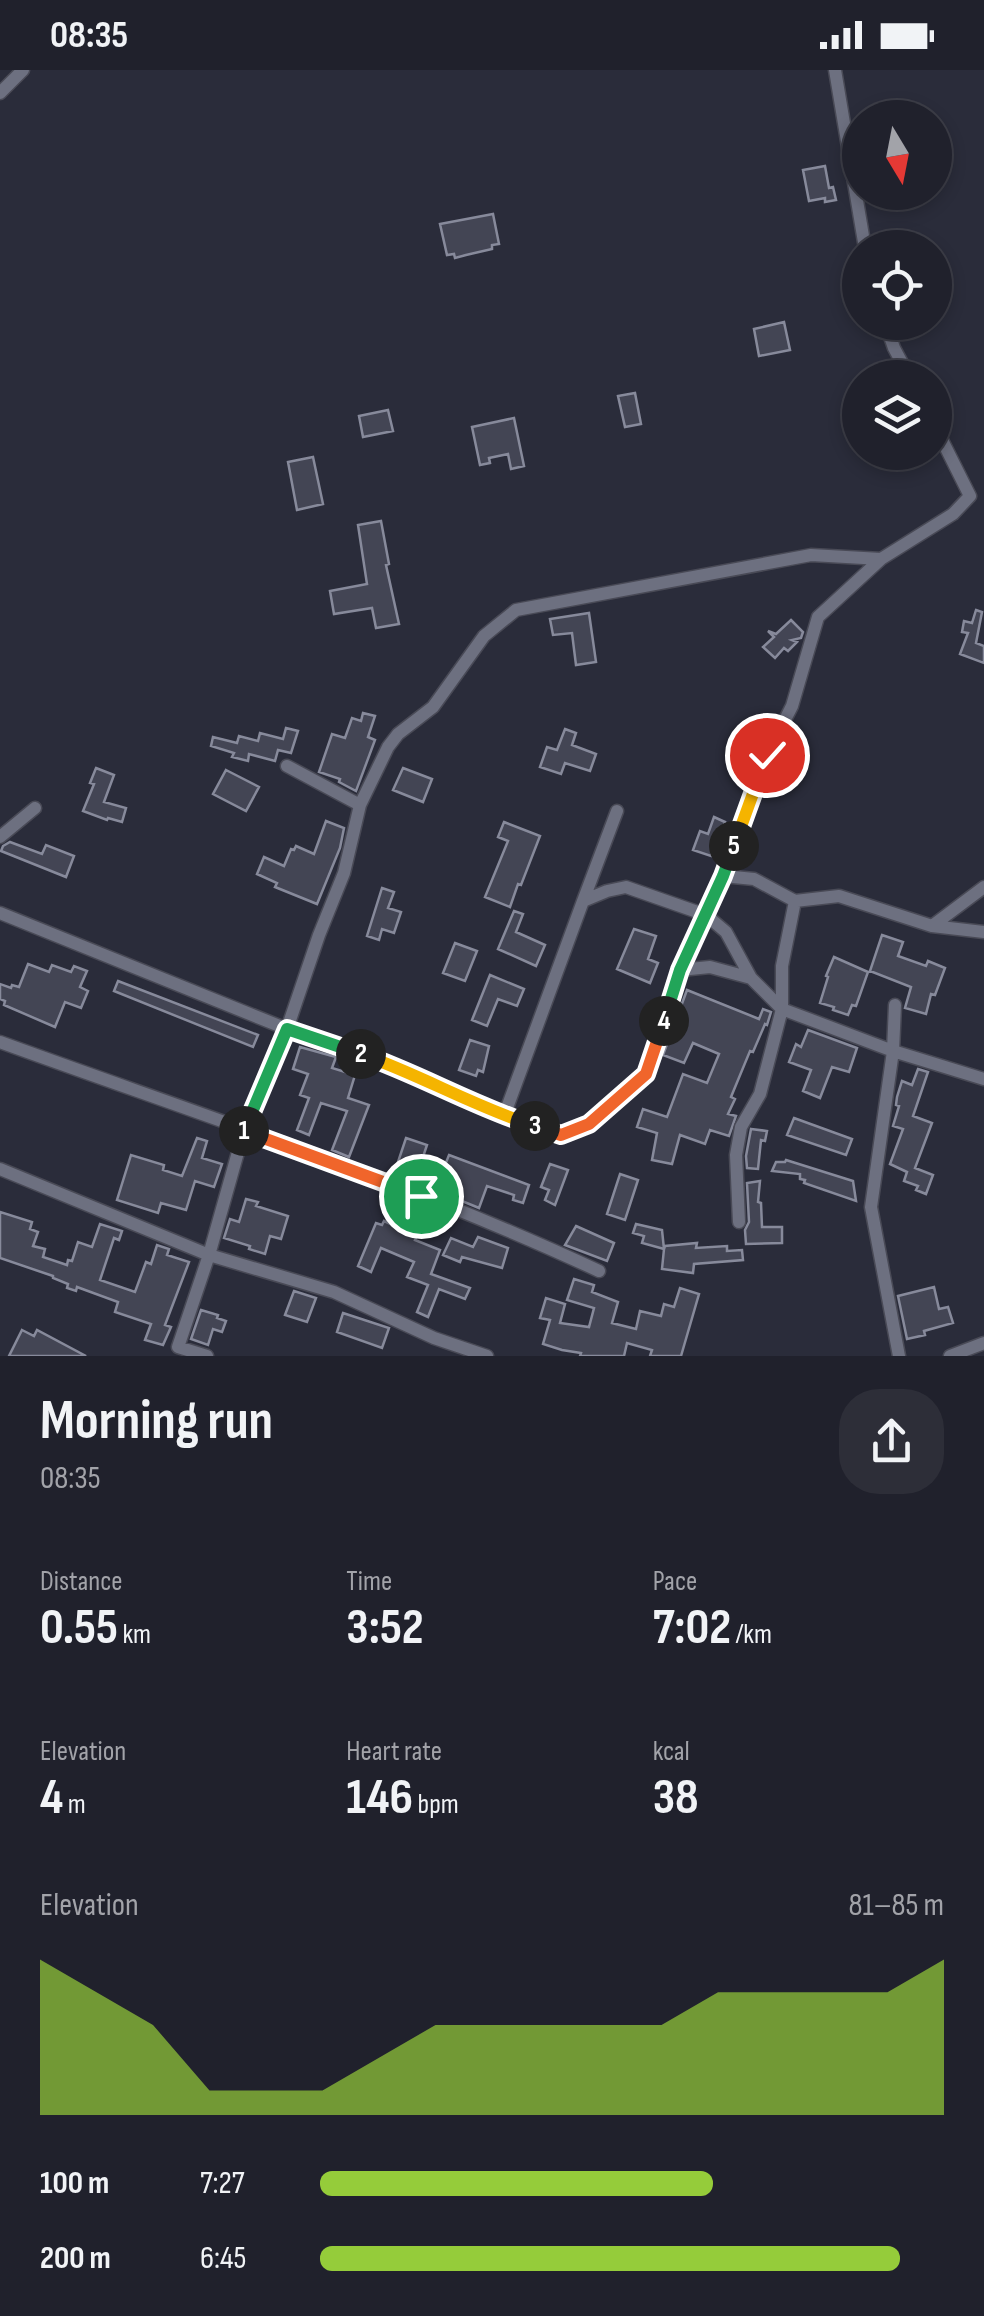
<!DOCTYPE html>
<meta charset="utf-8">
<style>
:root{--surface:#20212c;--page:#2d2e38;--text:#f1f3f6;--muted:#a2a3a9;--line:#3d3e48;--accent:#95cc3a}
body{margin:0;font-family:"Sofia Sans Condensed",sans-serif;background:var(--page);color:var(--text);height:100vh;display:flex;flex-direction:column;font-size:38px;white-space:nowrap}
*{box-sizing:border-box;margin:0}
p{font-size:32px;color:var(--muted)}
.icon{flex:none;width:55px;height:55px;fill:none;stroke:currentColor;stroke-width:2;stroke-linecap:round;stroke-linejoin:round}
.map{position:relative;height:1286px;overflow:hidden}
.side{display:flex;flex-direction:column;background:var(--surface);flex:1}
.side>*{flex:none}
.needle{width:65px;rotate:170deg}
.fabs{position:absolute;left:842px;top:30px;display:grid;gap:20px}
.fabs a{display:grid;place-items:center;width:110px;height:110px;border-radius:50%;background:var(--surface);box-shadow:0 5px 15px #0003,0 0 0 2px var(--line);font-size:50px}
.pin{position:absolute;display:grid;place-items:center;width:85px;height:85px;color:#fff;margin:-42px;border:5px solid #fff;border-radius:50%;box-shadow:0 2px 10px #0007}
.km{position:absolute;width:50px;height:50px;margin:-25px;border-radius:50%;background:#222;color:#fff;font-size:28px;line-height:50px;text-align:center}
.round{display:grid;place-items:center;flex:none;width:105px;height:105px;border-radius:40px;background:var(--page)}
.overview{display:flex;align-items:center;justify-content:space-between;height:170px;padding:0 40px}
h1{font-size:55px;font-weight:700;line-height:75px}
.metrics{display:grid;grid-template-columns:repeat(3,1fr);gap:15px;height:170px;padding:10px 40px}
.metrics div{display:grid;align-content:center}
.metrics b{font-size:50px;font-weight:700}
.metrics small{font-size:28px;font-weight:400}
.metrics p{font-size:28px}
.chart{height:280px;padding:20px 40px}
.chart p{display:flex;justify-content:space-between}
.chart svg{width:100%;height:180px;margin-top:10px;fill:var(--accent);opacity:.7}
ul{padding:0 40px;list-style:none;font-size:32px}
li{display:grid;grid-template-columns:160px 120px 1fr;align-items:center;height:75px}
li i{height:25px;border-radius:12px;background:var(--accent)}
.status{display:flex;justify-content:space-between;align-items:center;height:70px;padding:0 50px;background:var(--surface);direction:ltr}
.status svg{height:28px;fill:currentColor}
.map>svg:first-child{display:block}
.building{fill:#434554;stroke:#878a9b;stroke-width:2.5}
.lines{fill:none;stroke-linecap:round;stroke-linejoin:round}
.minor-casing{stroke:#494a56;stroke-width:15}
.minor{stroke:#6d7080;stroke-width:12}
.split-1-casing{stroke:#fff;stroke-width:20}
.split-2-casing{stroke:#fff;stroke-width:20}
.split-3-casing{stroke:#fff;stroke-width:20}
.split-4-casing{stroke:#fff;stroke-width:20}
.split-5-casing{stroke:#fff;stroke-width:20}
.split-6-casing{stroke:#fff;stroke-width:20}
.split-1{stroke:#f0652b;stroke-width:12}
.split-2{stroke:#22a559;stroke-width:12}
.split-3{stroke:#f5b400;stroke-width:12}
.split-4{stroke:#f0652b;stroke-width:12}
.split-5{stroke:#22a559;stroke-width:12}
.split-6{stroke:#f5b400;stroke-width:12}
</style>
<div class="status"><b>08:35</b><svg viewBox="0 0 49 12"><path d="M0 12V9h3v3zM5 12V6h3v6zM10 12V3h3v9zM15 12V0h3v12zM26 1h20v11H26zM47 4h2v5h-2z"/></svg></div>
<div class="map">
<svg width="984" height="1286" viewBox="0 0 984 1286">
<rect width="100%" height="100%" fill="#2a2c3a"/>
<path class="building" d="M825,96L829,118L833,117L836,130L825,132V128L809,131L803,100Z
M493,144L499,174L492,175V179L466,185L455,188L454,184L447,185L440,154Z
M784,252L790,280L759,286L754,259Z
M635,323L641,354L625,357L618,326Z
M388,340L393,361L363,367L359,346Z
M514,348L524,396L511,399L508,384L489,388L490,393L480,395L472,357Z
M313,387L323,434L297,440L288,392Z
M381,451L389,494L386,495L399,554L376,558L372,538L334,544L330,521L367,514L358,455Z
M976,540L982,542L976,573L984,576V593L960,584L968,563L962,562L964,551L972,553Z
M589,543L596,592L576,595L572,563L553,565L550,549Z
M791,550L803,562L801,568L792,570L797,572L788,581L784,578L775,588L763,577L774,567L768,561L776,564Z
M363,643L375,646L368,667L375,670L356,721L339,712L340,709L319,702L332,664L345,668L352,648L361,651Z
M286,658L298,661L291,683L278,680L275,691L249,684L248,691L232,687L234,683L211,676L213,667L237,673L239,666L258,671L260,663L283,669Z
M565,659L576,663L572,675L596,684L590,701L565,693L561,704L540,697L547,677L557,680Z
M96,698L114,705L104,732L126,738L122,752L108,748L107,750L83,741L94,714L90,713Z
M403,698L432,709L423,732L393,720Z
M226,700L259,717L246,741L213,724Z
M714,747L725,752L711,786L693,780L700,761L708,764Z
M326,751L344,758L340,778L317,834L275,817L277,813L257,804L264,787L284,796L291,779L294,780L296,776L314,784Z
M504,752L540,766L521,815L518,814L510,837L485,827L508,771L498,767Z
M10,772L42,784L46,775L74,786L66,807L1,781L3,776Z
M382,818L394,822L388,838L401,842L394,863L382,859L379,870L367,866Z
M514,841L523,844L516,862L545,875L536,896L498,879Z
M634,859L656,866L648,889L658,893L650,913L617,899Z
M882,865L903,872L898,886L926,896L928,891L945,898L935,925L931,924L926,944L905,938L911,917L870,901Z
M455,873L477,881L465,911L443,903Z
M834,887L868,902L856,936L852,935L848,945L833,940L834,937L820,933L828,907L826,906Z
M28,894L49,902L52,895L71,902L74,896L87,901L80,917L88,921L81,938L65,932L55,957L4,935L5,931L0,929V914L11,918L12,915L19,917Z
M490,905L524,919L517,936L498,929L487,956L472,950Z
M118,911L258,965L253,977L114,921Z
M687,920L759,949L763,939L771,942L767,955L765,954L753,982L750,981L731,1027L735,1029L728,1044L736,1046L729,1066L710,1060L705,1074L680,1065L672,1094L652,1090L657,1063L637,1057L643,1039L667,1047L683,1004L707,1013L719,984L693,973L684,993L663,985Z
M808,960L857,978L849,1002L832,997L820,1028L803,1021L811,1000L789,992L796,974L801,977Z
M470,970L489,976L483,1002L478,1000L476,1006L459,1000Z
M300,977L336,987L332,998L355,1005L348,1028L369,1035L349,1087L332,1080L347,1041L321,1033L309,1065L297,1060L309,1028L300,1025L308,1004L293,999Z
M918,999L928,1002L913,1046L932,1053L915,1098L933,1105L926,1124L916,1120L918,1116L904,1111L907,1102L890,1094L903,1059L893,1056L899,1036L896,1035L897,1027L902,1011L912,1015Z
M794,1048L852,1069L846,1085L787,1065Z
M751,1059L767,1061L765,1071L761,1070L758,1099L747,1098L746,1086Z
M197,1068L207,1071L202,1088L222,1094L214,1117L195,1111L186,1140L161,1133L158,1143L117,1130L131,1085L164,1095L163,1100L182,1106Z
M406,1068L427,1075L422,1090L418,1088L412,1106L395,1101Z
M449,1085L529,1115L523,1133L513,1130L514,1125L487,1116L479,1138L435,1120Z
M786,1090L853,1111L856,1131L804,1113L805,1110L800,1109V1104L772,1101L776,1092H785Z
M550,1094L568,1100L555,1135L545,1130L549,1120L541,1117Z
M620,1104L638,1110L625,1150L607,1144Z
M760,1111L758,1132L761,1133L762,1157H782V1173L746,1174L745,1160L749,1152L747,1113Z
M246,1129L258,1132L256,1136L288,1146L281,1169L270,1166L265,1184L249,1179L250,1176L224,1168L230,1149L239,1152Z
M0,1142L32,1152L30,1159L38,1162L33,1176L45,1179L43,1187L67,1195L68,1190L72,1191L78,1172L92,1177L100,1154L122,1161L119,1170L114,1168L100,1210L135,1222L146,1192L151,1194L157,1175L169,1179L167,1185L189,1192L165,1255L171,1257L163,1275L145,1270L151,1254L115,1242L118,1232L77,1217L76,1221L67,1218L68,1214L53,1208V1206L0,1188Z
M384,1151L417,1166L415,1170L440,1180L431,1204L470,1218L465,1229L439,1219L428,1247L417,1242L428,1215L407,1207L414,1192L381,1178L371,1202L358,1196L376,1153L382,1155Z
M636,1154L662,1160L664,1179L665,1176L697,1173L696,1178L727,1176V1181L742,1180L743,1190L694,1194L693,1203L662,1199L664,1179L642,1173L644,1166L633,1163Z
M576,1156L614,1173L607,1191L565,1175Z
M478,1167L508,1178L502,1198L462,1187L460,1192L443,1185L451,1168L473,1177Z
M574,1209L594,1215L592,1222L618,1232L612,1253L636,1259L640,1241L661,1246L664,1234L674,1237L680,1218L699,1224L681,1286H650L652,1280L627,1273L624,1286H580L581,1283L562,1280L543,1274L550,1250L540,1248L546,1228L565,1234L560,1253L589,1257L594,1238L567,1230Z
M934,1217L939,1239L948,1237L953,1253L924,1261L925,1265L907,1269L898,1226Z
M294,1221L316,1228L307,1252L285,1245Z
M201,1240L218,1245L217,1248L226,1251L222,1262L213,1259L208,1275L191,1269Z
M343,1243L389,1258L382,1278L337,1262Z
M22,1260L34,1266L37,1260L86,1286H9Z"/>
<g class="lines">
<g class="minor-casing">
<path id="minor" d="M835,0L865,178
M0,23L23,0
M885,252L894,278L910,308
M287,696L360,735
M0,767L35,738
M723,806L754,809L795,831L839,826L932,856L984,862
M583,831L617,741
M0,843L287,959L394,996L504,1046L561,1065L589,1054L646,1004L680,900L723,806L767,685L792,636L818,547L881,489L953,444L970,426L935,356
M932,856L984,817
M680,900L710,897L751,908L782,939L893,981L984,1009
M895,935L893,981L871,1137L899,1286
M0,972C201,1045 406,1111 599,1201
M504,1046L583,831L607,821L626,817L706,845L726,862L751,908
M0,1099L209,1185L334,1222L434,1268L487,1286
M739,1152L736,1085L741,1057L760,1024L782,939V896L795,831
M207,1286L178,1277L209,1185L244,1061L287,959L319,865L344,803L360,735L388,677L398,664L433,637L484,566L516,540L811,485L881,489
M950,1286L984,1273"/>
</g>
<use href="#minor" class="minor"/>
</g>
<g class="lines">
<g class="split-1-casing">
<path id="split-1" d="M244,1061L421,1126"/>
</g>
<g class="split-2-casing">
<path id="split-2" d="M244,1061L287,959L361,984"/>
</g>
<g class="split-3-casing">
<path id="split-3" d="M361,984C421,1005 475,1037 535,1056"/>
</g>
<g class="split-4-casing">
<path id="split-4" d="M535,1056L561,1065L589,1054L646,1004L664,951"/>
</g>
<g class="split-5-casing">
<path id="split-5" d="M664,951L680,900L723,806L734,776"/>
</g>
<g class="split-6-casing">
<path id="split-6" d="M734,776L767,685"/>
</g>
<use href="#split-1" class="split-1"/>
<use href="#split-2" class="split-2"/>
<use href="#split-3" class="split-3"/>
<use href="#split-4" class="split-4"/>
<use href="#split-5" class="split-5"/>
<use href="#split-6" class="split-6"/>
</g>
</svg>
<div class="fabs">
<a><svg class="needle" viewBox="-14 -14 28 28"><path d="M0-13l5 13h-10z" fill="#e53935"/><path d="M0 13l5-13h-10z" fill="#a2a3a9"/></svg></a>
<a><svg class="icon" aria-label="locate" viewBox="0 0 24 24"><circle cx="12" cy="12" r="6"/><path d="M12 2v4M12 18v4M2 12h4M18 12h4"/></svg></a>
<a><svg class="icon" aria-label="layers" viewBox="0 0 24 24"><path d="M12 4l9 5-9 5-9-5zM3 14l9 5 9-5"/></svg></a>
</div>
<div class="pin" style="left:421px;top:1126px;background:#1e9e55"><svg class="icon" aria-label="arrive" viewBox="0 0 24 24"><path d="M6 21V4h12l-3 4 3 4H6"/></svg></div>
<div class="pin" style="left:767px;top:685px;background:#d93025"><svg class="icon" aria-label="check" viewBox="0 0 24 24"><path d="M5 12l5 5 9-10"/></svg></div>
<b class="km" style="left:244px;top:1061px">1</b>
<b class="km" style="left:361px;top:984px">2</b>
<b class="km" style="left:535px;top:1056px">3</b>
<b class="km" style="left:664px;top:951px">4</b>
<b class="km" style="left:734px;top:776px">5</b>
</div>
<section class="side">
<div class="overview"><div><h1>Morning run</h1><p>08:35</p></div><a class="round"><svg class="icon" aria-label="share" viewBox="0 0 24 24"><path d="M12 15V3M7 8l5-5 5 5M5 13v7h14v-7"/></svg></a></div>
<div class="metrics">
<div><p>Distance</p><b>0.55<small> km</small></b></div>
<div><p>Time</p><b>3:52</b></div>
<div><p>Pace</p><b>7:02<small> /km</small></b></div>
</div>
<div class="metrics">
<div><p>Elevation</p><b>4<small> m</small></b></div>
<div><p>Heart rate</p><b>146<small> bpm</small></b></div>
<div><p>kcal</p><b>38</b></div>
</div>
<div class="chart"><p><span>Elevation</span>81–85 m</p>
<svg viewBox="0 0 160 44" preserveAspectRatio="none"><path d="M0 44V6L10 14L20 22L30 38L40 38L50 38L60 30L70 22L80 22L90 22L100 22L110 22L120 14L130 14L140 14L150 14L160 6V44z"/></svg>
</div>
<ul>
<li><b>100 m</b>7:27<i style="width:63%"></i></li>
<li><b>200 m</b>6:45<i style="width:93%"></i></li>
</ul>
</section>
